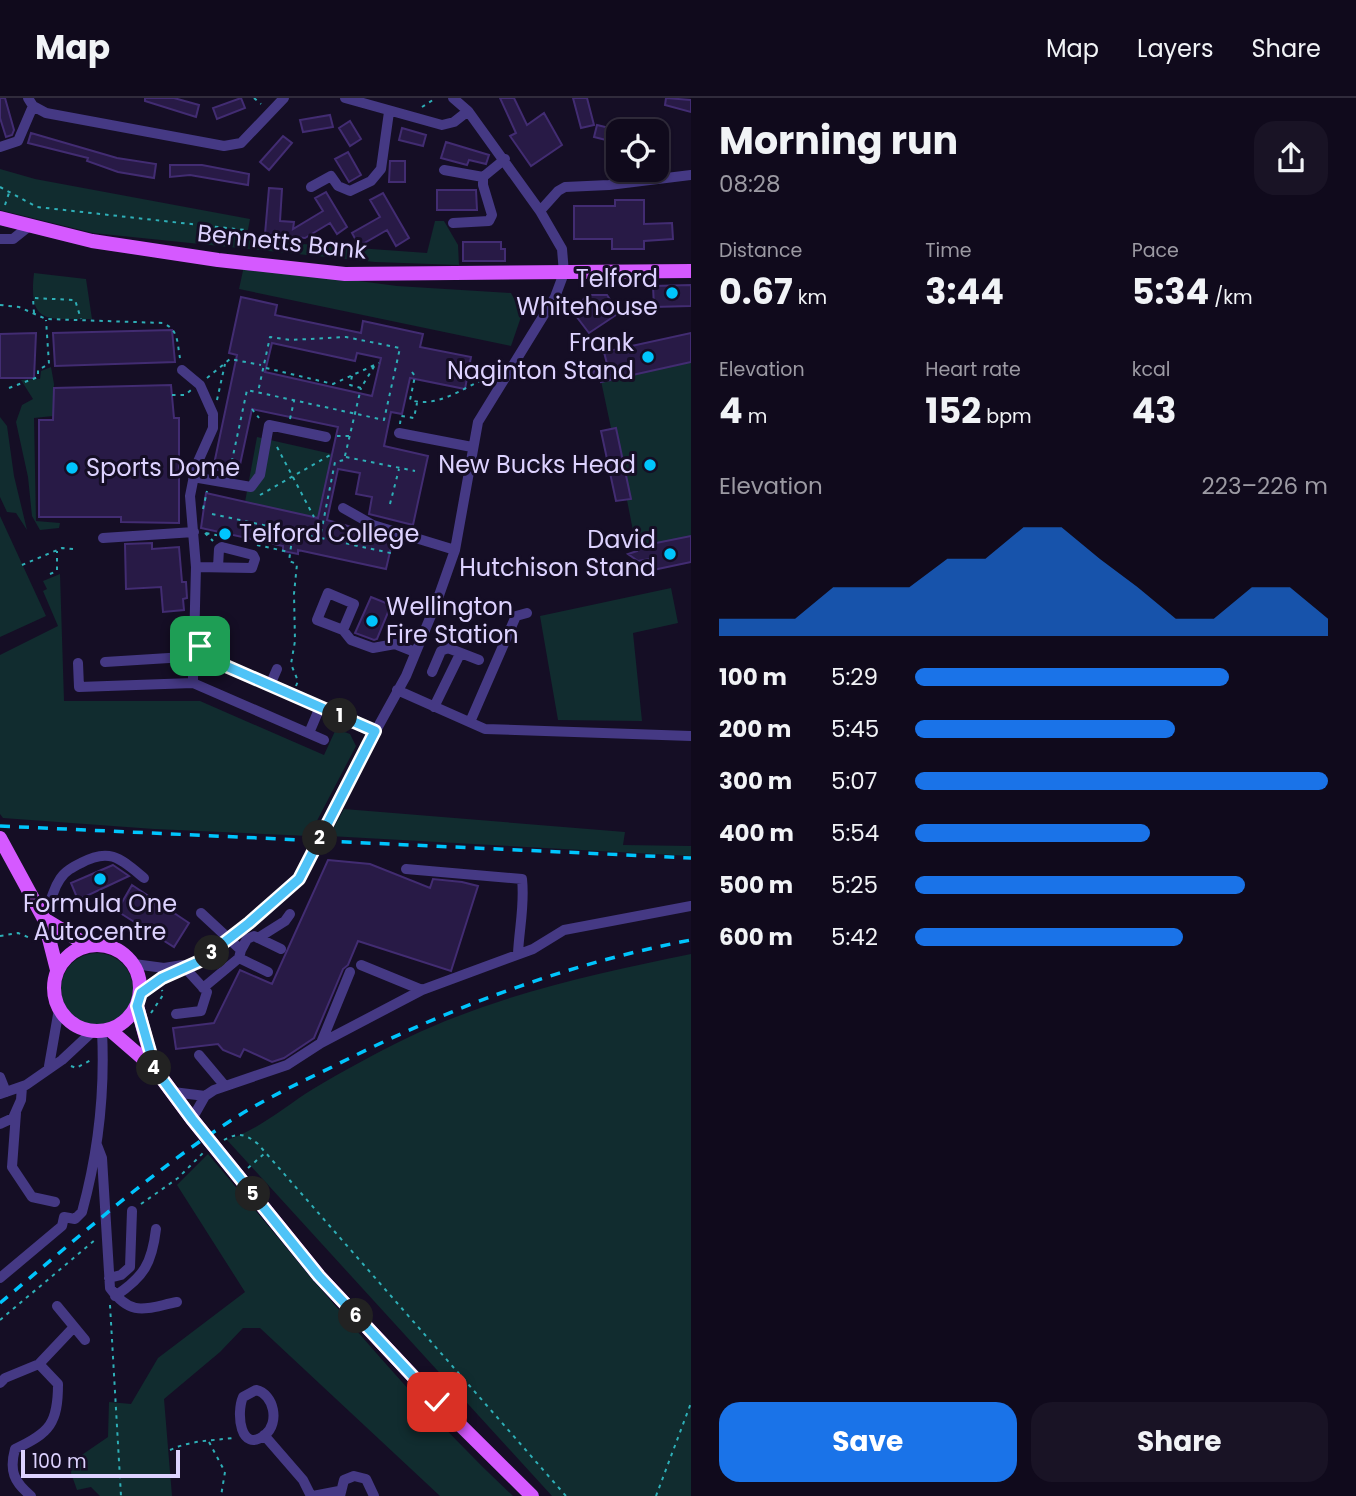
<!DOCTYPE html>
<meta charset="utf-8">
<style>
:root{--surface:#100a1c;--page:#191325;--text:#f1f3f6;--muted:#9c9aa3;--line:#302b3b;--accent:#1a73e8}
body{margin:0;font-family:Poppins,sans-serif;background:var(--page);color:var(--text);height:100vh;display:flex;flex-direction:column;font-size:26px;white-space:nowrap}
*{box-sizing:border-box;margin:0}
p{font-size:23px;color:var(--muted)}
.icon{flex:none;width:38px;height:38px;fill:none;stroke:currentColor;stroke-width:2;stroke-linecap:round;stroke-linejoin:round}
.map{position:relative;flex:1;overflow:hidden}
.details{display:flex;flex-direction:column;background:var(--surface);width:665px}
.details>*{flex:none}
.controls{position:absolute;left:606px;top:21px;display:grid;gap:14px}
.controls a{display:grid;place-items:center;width:63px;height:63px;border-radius:14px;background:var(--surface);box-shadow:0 2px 5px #0004,0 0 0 2px var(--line);font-size:35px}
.scale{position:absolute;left:21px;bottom:18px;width:159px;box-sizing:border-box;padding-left:7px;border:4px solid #ddd2ff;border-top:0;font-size:19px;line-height:24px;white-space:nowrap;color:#ddd2ff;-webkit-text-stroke:5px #150e25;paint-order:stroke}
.pin{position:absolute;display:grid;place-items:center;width:60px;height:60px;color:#fff;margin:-30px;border-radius:14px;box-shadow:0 4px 10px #0006}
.km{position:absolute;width:35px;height:35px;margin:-18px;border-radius:50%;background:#222;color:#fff;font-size:19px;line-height:35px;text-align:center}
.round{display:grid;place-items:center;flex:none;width:74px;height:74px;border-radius:21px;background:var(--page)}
.headline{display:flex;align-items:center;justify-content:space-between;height:119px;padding:0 28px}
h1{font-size:38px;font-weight:700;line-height:52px}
.metrics{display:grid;grid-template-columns:repeat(3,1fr);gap:10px;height:119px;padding:7px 28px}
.metrics div{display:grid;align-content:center}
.metrics b{font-size:35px;font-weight:700}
.metrics small{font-size:19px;font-weight:400}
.metrics p{font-size:19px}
.chart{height:196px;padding:14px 28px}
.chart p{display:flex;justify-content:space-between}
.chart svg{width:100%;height:126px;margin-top:7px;fill:var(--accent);opacity:.7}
.cta{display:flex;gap:14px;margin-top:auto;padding:14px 28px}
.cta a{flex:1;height:80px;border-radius:21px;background:var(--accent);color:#fff;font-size:28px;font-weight:700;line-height:80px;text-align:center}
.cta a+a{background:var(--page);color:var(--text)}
ul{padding:0 28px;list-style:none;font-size:23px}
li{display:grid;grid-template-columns:112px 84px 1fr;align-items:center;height:52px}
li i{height:18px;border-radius:9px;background:var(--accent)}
header{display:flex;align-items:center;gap:42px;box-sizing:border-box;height:98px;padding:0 35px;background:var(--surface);border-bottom:2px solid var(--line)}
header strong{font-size:33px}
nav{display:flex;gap:38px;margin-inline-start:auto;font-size:24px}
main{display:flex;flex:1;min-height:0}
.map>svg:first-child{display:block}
.green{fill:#112c2f}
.building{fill:#281a46;stroke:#422c72;stroke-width:2;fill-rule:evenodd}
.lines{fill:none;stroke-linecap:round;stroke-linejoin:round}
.path{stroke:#2eafb7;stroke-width:2;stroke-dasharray:3.5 5;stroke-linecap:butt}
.minor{stroke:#453984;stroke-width:10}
.major{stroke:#d559ff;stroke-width:14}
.rail{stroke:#00c5fd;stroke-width:3.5;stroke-dasharray:10 9;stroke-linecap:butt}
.route-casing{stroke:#fff;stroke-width:14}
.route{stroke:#4fc3f7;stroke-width:9}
.poi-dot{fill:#00c5fd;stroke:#150e25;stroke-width:2.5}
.labels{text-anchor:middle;stroke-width:6;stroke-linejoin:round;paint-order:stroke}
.street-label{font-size:24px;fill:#ddd2ff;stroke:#150e25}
.poi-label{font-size:24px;fill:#ddd2ff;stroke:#150e25;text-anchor:end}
</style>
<header>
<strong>Map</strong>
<nav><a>Map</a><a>Layers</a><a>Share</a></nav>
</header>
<main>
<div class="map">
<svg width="691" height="1398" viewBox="0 0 691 1398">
<rect width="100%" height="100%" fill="#150e25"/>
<path class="green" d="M0,71L35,81L250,121L246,142L427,155L435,123H444L458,147L459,167L375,164L93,135L0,112Z
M244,168L397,188L511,195L522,216L511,248L239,191Z
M34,175L86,181L92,221C49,220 28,229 34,175Z
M691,235V464L653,472L651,461L638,463L632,459L637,453L627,402L616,403L601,333L611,330L600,278L594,274L598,267L607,266L604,254Z
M51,269L54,286L53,318L34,320L36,423L60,425L59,430L40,432L32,418L28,379L16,324L22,307L33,301L21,282L40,281L41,273Z
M0,319L7,328L14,378L27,432L16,415L7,414L0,399Z
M257,339L332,356L318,420L245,404Z
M0,418L46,518L0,539Z
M60,476L64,603H200L324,657L336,631L350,636L356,648L309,738L154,731L3,720L0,716V557L58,528L43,493L47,491L43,483Z
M671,490L678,525L633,535L642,623L558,622L540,518Z
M344,711L625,734L623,747L691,748V758L329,738Z
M61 891a36 36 0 1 1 72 0a36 36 0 1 1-72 0Z
M691,856V1398H552L227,1042C260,1031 284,1009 313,991C343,973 376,955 407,940C497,897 593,876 691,856Z
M208,1056C307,1173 402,1294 513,1398H440L260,1230H243L220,1254L164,1301L172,1398H100L91,1389L77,1392L71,1375L73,1363L108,1339L109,1304L131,1306L158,1260L245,1194L177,1087Z"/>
<path class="building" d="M0,0H5L14,32L12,37L6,39L0,20Z
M145,0H174L199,7L196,19L145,3Z
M241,0L245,10L217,21L213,10Z
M500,0H514L527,27L544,15L562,47L531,68L510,38L516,35Z
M573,0H587L594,27L581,30Z
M666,0L691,2V14L665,7Z
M330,17L333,29L303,34L300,22Z
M350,23L361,41L350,48L339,30Z
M597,27L618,32V45L594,39Z
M402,30L426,37L423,48L399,42Z
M31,35L117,60L156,66L154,80L118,74L87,63L88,60L28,45Z
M283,38L292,45L269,72L260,64Z
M446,44L489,57L486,66L469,62L467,67L441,60Z
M348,54L361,77L349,84L335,61Z
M390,63H405V84H389Z
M170,67H202L249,76L248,87L190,77L170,79Z
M269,90L282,91L280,123L294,124L293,131L323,113L315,100L326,94L347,129L337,136L330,125L305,140L265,136Z
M437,92H476L477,112H437Z
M383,95L409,140L396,148L387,132L359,148L352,135L380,119L370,102Z
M615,102H644V126L672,125L673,141L644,143V151H612V141H574V108H615Z
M463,144H501V151H505V163H463Z
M691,187V208L654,209L653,188Z
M587,197H607L619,215L589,235L573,214Z
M241,199L277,207L275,217L361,235L363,223L423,236L420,249L471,259L465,291L410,280L402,316L391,314L384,348L428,358L413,427L369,416L372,399L356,396L360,375L338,371L327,422L393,441L386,471L298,452V456L283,453V448L201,430L206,395L318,420L338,329L252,311L238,376L213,371L237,257L229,255ZM272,245L355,263L357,255L381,260L372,298L265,274Z
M172,232L175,264L55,268L53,235Z
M36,235L34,280H0V236Z
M691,235V264L601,284L600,277L591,278L598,267L607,266L604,254Z
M171,287L174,320H179V425L121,424V419H39V322H53L54,290Z
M616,330L631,401L616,403L601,333Z
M691,438V464L653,472L651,461L638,463L628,456L637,453L636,449Z
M152,445V451L179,449L182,484H186L187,500L183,501L184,512L163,514L161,489L126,491L125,446Z
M371,499L391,507L377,541L374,542L355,535Z
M328,762L370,766L430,790L433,781L462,784L478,788L451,873L358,843L348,867L343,871L314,940L284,960L272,964L244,951L240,959L223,952L218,946L176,951L173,930L214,925L240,872L272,886Z
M113,767L129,778L78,802L71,785Z
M132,787L189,825L174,849L117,813Z"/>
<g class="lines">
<path class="path" d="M254,0L261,6
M422,9L436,0
M0,89L37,109L245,132
M5,107L9,95
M0,207L19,209L46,221L163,225C179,232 177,245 180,260
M34,215L33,200L75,202L81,221
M266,270L333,286L379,265
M412,274L415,278L410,302C440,311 465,287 491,279
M352,278L350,287L361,290L375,267
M207,280L230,261L261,267
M9,290L38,279V272L49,266L46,222
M172,297H185L191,292
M217,302L225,266
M252,311L259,320
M290,321L294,303
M400,326L401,318L414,320L417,305
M337,338H349
M277,349L314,419
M346,359L415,373
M230,372L247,292L384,322L400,250L346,239L290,242L270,239L258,294
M260,397L332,356
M390,406L399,371
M203,411L207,393
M212,416L291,433
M205,435L213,443
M206,435L221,438
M321,440L395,456
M257,447L289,454
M22,467L62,450L73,451
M50,476L57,473V453
M296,588L298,583L291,566L295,543L294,496L297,466L289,463L293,434L320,440L335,364L344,362L361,290
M0,838L18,835L35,842
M151,915L163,897L162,892
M71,968L76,970L91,962
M224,1042C238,1034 246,1036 258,1046L566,1398
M248,1070L265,1055
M141,1106L178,1080L204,1054
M110,1207L121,1398
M0,1222L95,1142
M209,1344L225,1374L221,1398
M170,1352C192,1342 209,1343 233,1340
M656,1398L691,1305"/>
<path class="minor" d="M28,0L33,8L46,15L224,48L241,45L284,0
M345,0L442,27L454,24L468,13
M0,49L18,43L33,8
M444,72L483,79
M311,89L331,78L338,88L350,93L371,83L381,71L389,14
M540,113L558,93L565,89L609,87L691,77
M453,125L489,123L492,117L483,87V79L505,61
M0,141H13L28,129
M182,272L200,287L213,316V330L196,368L190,398L196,469L194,547
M399,335L472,349
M193,379L251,389L260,377L269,327L326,339
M343,410L373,427L455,452
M103,440L194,434
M196,469L252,470L255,461L253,457L222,449L219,451L218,469
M194,525L217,523
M343,532L354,506L328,495L317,522L343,532L351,542L373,550L395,546L415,554
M203,558L375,633
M105,564L185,559
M78,565L79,589L193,585V566
M432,574L441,553L448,550L479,562
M193,585L324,642
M270,587L277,571
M397,592L485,631L691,638
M434,609L460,556
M470,624L516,518L527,515
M309,635L320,609
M406,771L522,781C525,807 519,831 518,856
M41,814C56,799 50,796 60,781C65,773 73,769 81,765C110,749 121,761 144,780
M201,815L241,852L239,860L203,890
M258,840L285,823L290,816
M241,852L247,841L254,838L281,851
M239,860L268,874
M134,866L164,870L183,867
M361,867L422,892
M140,896L162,880L200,863L231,840L305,773L342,694L406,578L437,503L455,452L478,324L555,199L564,175L562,151L540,113L468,13L453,0
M176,916L201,913L207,894L186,871
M321,945L350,874
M199,957L225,988
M49,968L59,911
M0,979L6,994
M173,994L205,998
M0,996L26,987L62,962L92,934
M16,1015L12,1069L32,1099L55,1104
M192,1021L205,998L214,992L287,967L321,945L422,892L533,851L564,832L691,808
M0,1026L13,1020L21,1002L22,989
M97,1047L102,1060L110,1190C132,1220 146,1210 177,1204
M0,1180L62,1128L64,1119L75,1121L82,1114C98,1056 105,993 102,933
M109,1180L121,1177L130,1169L132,1113
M115,1198C144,1179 152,1165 156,1131
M57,1208L85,1242
M0,1285L5,1280L39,1266L74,1229
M256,1292C274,1296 280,1325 265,1337C240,1356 236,1315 243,1299Z
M264,1337L303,1382L311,1398
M31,1398C14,1384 9,1373 15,1351C50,1335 58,1325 58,1286L39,1266
M313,1398L339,1393
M340,1398L344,1382L354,1378L366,1381L374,1398"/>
<path class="major" d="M0,120L92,143L218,162L345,176L691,173
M0,740L44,821L57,872
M44,821L87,847
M54 890a43 43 0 1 1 86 0a43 43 0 1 1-86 0Z
M137,908L153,967
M110,932L155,971L192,1021L319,1178L437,1304L532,1398"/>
<path class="rail" d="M0,728L691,760
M0,1205C73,1144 145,1079 224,1027C258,1004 295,987 332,969C446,911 565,866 691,842"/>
</g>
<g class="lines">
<g class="route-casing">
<path id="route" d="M200,548L203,558L375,633L299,781L249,825L200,863L162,880L141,895L137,908L155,971L192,1021L319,1178L437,1304"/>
</g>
<use href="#route" class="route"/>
</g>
<g class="poi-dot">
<circle cx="672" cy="195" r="7"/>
<circle cx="648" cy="259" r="7"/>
<circle cx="650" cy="367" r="7"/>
<circle cx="72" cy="370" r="7"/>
<circle cx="225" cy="436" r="7"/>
<circle cx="670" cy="456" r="7"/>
<circle cx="372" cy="523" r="7"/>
<circle cx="100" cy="781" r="7"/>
</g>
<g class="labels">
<g class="street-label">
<text transform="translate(282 144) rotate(6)" y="8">Bennetts Bank</text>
</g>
<g class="poi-label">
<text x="658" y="189">Telford<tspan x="658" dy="28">Whitehouse</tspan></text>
<text x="634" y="253">Frank<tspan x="634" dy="28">Naginton Stand</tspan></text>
<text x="636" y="375">New Bucks Head</text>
<text x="86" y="378" text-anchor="start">Sports Dome</text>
<text x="239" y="444" text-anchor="start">Telford College</text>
<text x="656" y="450">David<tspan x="656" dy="28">Hutchison Stand</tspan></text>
<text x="386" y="517" text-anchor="start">Wellington<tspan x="386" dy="28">Fire Station</tspan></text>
<text x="100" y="814" text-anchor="middle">Formula One<tspan x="100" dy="28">Autocentre</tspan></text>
</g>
</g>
</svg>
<div class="controls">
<a><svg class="icon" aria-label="locate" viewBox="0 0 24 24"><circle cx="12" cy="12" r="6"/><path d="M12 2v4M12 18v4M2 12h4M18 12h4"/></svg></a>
</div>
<div class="scale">100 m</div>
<div class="pin" style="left:200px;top:548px;background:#1e9e55"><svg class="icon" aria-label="arrive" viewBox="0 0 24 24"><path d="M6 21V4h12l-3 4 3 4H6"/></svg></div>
<div class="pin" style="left:437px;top:1304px;background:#d93025"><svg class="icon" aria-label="check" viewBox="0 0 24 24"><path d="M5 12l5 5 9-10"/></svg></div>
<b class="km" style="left:340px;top:618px">1</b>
<b class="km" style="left:320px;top:740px">2</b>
<b class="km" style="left:212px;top:855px">3</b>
<b class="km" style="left:154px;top:970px">4</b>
<b class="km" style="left:253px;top:1096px">5</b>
<b class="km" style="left:356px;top:1218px">6</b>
</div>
<section class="details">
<div class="headline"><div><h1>Morning run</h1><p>08:28</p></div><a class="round"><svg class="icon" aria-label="share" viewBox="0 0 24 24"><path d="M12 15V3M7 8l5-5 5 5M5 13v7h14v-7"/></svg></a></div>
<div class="metrics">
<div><p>Distance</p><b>0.67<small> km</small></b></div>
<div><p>Time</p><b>3:44</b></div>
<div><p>Pace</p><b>5:34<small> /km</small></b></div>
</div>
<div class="metrics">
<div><p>Elevation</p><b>4<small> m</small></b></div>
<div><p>Heart rate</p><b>152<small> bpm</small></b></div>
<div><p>kcal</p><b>43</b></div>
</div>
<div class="chart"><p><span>Elevation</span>223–226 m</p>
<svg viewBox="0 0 160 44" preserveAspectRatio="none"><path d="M0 44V38L10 38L20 38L30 27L40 27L50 27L60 17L70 17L80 6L90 6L100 17L110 27L120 38L130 38L140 27L150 27L160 38V44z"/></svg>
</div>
<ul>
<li><b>100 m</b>5:29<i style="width:76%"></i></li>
<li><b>200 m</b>5:45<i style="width:63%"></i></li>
<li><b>300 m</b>5:07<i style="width:100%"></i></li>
<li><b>400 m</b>5:54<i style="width:57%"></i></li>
<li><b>500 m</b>5:25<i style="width:80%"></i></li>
<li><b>600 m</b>5:42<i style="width:65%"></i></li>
</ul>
<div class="cta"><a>Save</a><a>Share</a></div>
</section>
</main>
